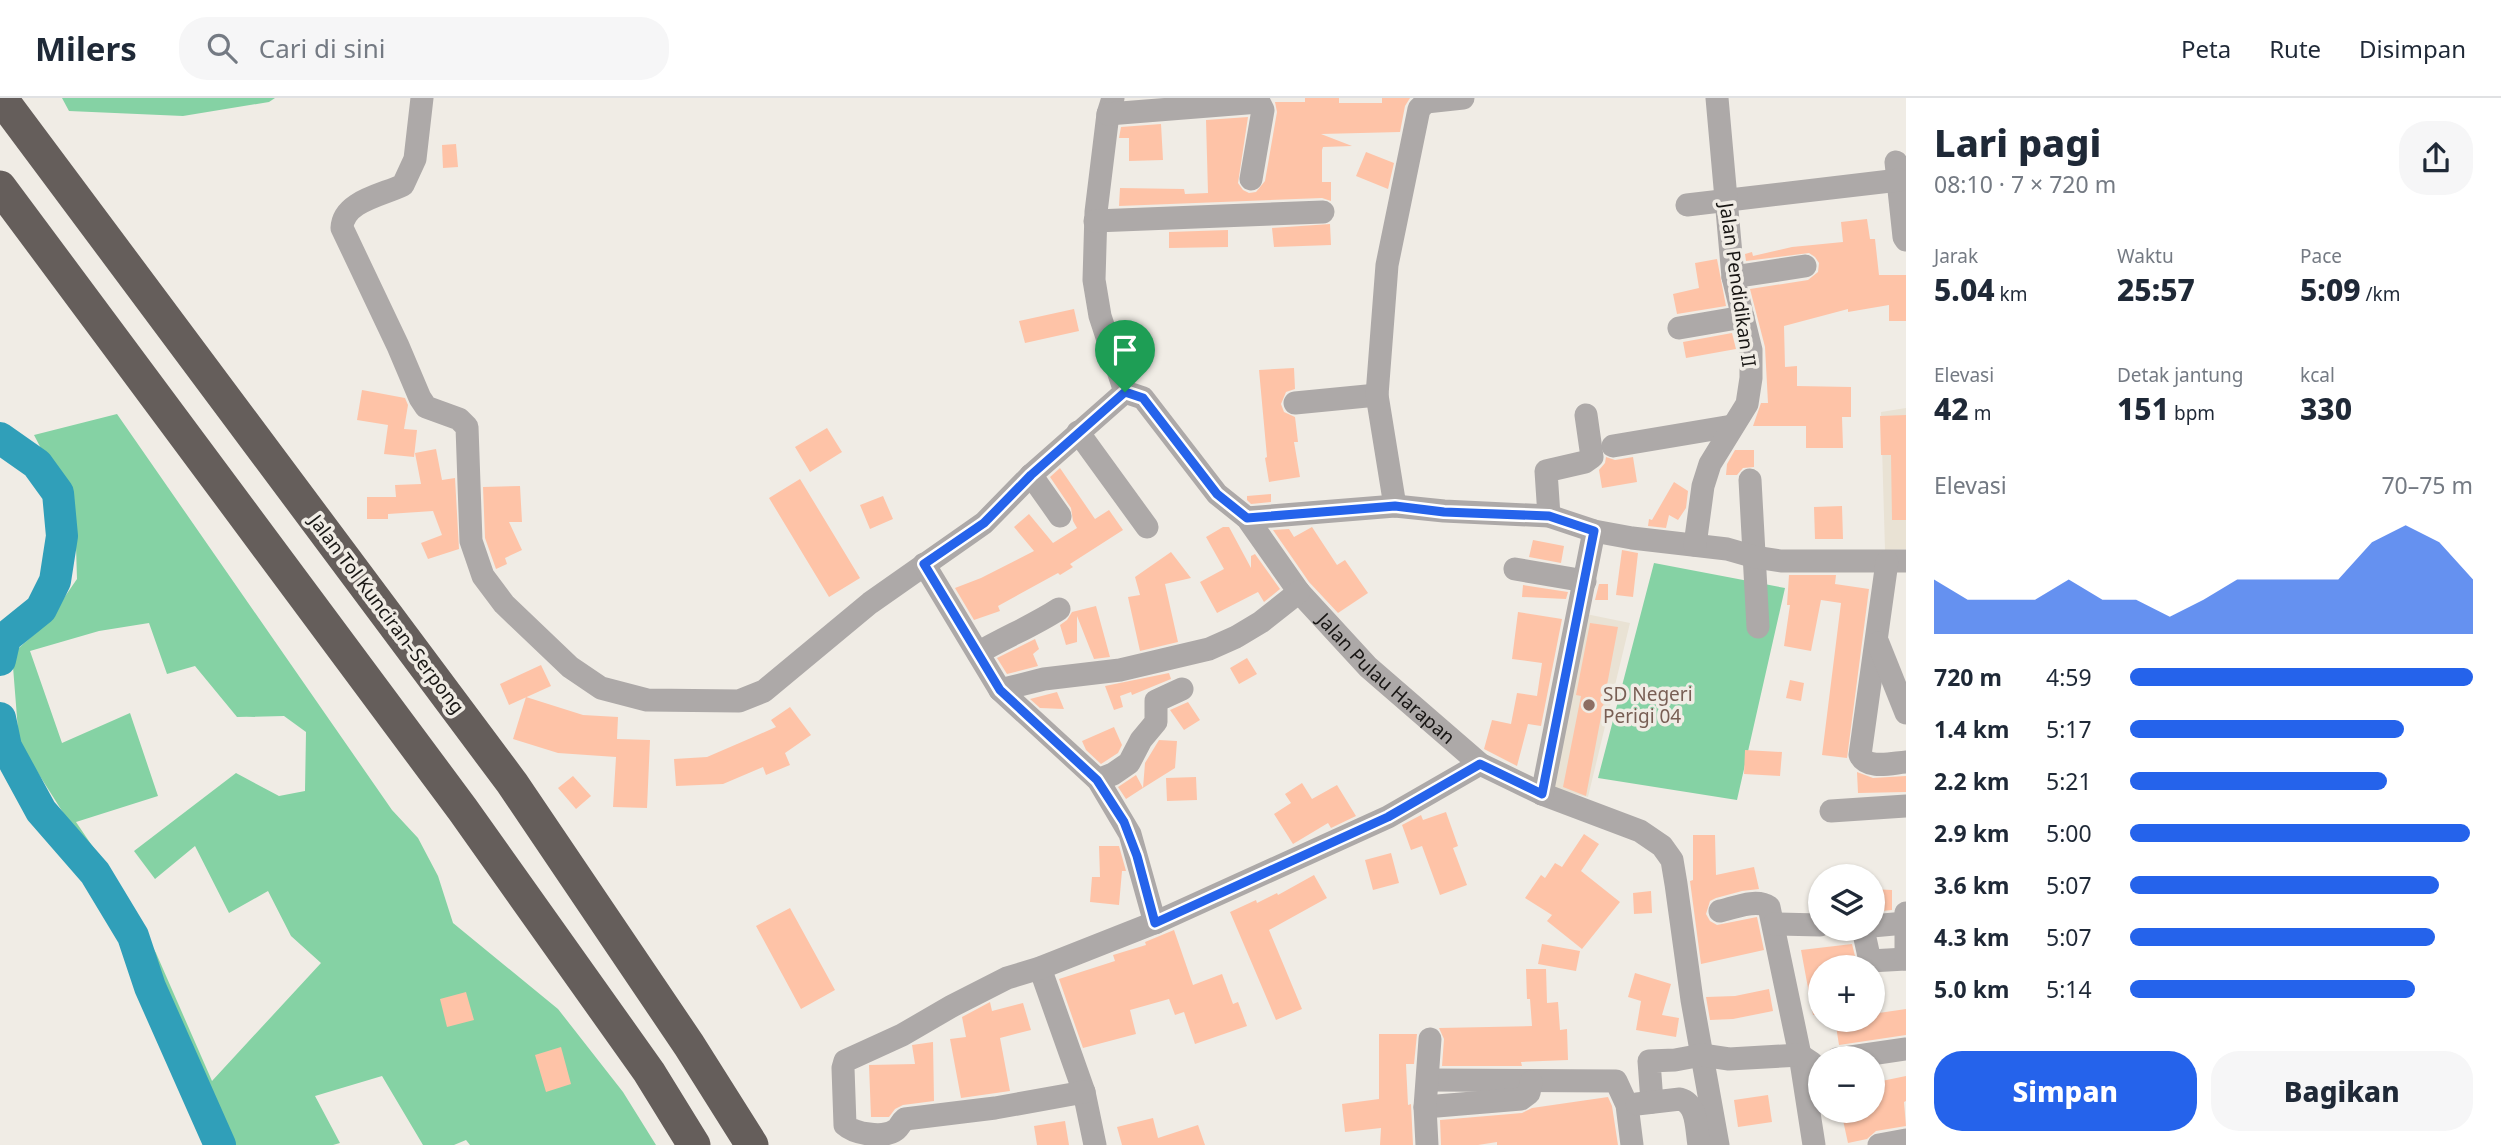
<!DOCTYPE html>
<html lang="id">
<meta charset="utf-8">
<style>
:root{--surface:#fff;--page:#f6f6f7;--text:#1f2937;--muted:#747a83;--line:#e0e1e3;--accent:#2563eb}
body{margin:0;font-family:"Noto Sans",sans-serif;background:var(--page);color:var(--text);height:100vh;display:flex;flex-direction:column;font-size:26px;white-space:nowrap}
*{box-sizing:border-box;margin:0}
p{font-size:23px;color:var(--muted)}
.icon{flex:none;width:38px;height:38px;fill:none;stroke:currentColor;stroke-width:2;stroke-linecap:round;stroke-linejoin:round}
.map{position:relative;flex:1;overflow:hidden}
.sheet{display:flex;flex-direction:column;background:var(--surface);width:595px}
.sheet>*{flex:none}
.buttons{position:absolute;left:1808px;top:766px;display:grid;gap:14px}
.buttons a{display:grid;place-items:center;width:77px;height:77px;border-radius:50%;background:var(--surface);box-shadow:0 2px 5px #0004;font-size:35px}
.pin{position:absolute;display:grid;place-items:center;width:60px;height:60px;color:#fff;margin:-72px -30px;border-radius:50% 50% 50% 0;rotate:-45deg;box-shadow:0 0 7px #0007}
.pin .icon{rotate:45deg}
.round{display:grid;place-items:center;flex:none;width:74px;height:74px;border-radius:28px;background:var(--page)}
.overview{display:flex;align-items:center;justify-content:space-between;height:119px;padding:0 28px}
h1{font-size:38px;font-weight:800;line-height:52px}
.metrics{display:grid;grid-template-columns:repeat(3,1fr);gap:10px;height:119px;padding:7px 28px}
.metrics div{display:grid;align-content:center}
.metrics b{font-size:30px;font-weight:800}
.metrics small{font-size:19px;font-weight:400}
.metrics p{font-size:19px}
.chart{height:196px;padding:14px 28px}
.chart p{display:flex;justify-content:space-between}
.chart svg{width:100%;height:126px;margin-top:7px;fill:var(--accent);opacity:.7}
.primary-button{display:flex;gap:14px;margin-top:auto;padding:14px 28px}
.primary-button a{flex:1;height:80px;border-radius:28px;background:var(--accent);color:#fff;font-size:28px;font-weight:800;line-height:80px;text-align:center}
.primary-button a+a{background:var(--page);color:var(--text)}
ul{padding:0 28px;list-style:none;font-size:23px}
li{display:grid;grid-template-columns:112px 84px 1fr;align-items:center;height:52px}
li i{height:18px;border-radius:9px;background:var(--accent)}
header{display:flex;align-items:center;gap:42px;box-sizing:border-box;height:98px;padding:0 35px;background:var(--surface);border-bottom:2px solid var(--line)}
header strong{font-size:33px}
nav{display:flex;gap:38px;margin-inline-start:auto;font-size:24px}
.search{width:490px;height:63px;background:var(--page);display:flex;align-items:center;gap:18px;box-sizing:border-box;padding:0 24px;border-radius:28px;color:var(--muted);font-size:26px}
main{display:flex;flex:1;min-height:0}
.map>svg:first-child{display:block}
.built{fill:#e9e2d4}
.green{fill:#85d2a4;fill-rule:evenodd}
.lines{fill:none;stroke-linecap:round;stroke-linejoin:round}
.river{stroke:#309fb9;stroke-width:32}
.building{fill:#fec3a7}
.minor{stroke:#ada9a8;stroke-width:23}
.highway{stroke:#655e5b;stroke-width:33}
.route-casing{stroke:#fff;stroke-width:14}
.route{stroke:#2563eb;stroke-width:9}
.education-dot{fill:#8d6e63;stroke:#f0ece5;stroke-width:2.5}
.labels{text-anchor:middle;stroke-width:7;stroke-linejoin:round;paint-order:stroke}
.street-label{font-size:19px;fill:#181614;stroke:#f0ece5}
.education-label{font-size:19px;fill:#785e54;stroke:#f0ece5;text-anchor:start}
</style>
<header>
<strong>Milers</strong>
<div class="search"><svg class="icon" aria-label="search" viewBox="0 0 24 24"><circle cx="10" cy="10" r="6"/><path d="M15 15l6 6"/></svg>Cari di sini</div>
<nav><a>Peta</a><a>Rute</a><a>Disimpan</a></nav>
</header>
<main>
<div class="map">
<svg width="1906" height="1047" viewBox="0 0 1906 1047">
<rect width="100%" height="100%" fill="#f0ece5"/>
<path class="built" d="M1906,310V451L1885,452L1881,314Z
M1586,516L1630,525L1588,699L1551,690Z"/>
<path class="green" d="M62,0H275L269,4L183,18L69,13Z
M117,316L392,712L418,740L438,778L453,825L558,911L623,994L656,1047H470L466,1042L454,1047H423L382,978L315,998L340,1045L333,1047H231L145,844L19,645L12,556L46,526L77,481L75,416L34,337ZM149,525L167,576L195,568L237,619L284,618L306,634L305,693L279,698L236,675L134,753L155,781L195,748L229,815L268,793L291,838L321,865L212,983L156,855L114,780L76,724L158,698L130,615L62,645L30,553L99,533Z
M1654,465L1785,490L1737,702L1598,680Z"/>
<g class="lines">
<path class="river" d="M0,340L37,366L58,395L62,438L55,483L41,511L5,540L0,562
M0,620L6,649L41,713L95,775L133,838L150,889L220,1047"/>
</g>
<path class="building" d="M1305,0H1339V5H1382V0H1410L1405,8L1400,34L1321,36L1352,48L1323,49L1322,52V84H1331V103L1322,100L1119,108L1120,90L1184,91L1185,96L1208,95L1206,22L1248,19L1238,85L1243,92L1249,95L1256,94L1265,83L1277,14L1275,4H1305Z
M1161,26L1163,62L1129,63V40H1119L1121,29Z
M456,46L458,69L443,70L442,47Z
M1366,54L1394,65L1388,91L1356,78Z
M1867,121L1870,141H1875L1879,177H1906V223H1889V207L1848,214V211L1784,228L1785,269L1797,268V288L1851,289V319H1842L1843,350H1806V328H1753L1761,305H1768L1765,249L1750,191L1808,182L1818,174L1819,165L1815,159L1809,155L1746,163L1745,156L1752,154L1753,158L1792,149L1843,144L1841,124Z
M1330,126L1331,147L1274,149L1272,130Z
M1228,132V149L1169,150V134Z
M1717,161L1726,208L1677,216L1673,196L1699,190L1695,165Z
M1074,211L1079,233L1025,245L1019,223Z
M1732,235L1736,251L1686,260L1683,244Z
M1294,270L1295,291L1286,294L1281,306L1284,314L1295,319L1298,344H1294L1300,379L1269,384L1265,360L1267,359L1259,272Z
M362,292L405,300L408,307L404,331L417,332L414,359L384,356L388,327L357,322Z
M1906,317V422H1892L1891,357H1881L1880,318Z
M827,330L842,354L810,374L795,349Z
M436,351L442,382L455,380L459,451L428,461L421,445L442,437L433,413L388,416V421H367V399H396L395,387L421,386L415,355Z
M1735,352H1754V369L1743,370L1737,377H1726L1727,366Z
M1606,359L1615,362L1633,359L1637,384L1602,390L1599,372L1605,365Z
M1060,370L1095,421L1109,412L1123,432L1070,466L1073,469L1060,477L1058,475L998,508L1000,513L974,522L955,490L981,480L1034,453L1014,429L1029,416L1053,445L1077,430L1073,423L1071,410L1050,379Z
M800,381L860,480L829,499L769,400Z
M1674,384L1688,393L1686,410L1678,422L1669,417L1666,430L1648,428L1649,421L1652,422Z
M520,388L522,424H509L522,452L505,460L507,466L496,471L485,440L483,389Z
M1271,396V404L1251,406L1247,402V398Z
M883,398L893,421L870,431L860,407Z
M1842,408L1843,441H1815L1814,409Z
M1223,429H1229L1251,470V458L1255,456L1280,491L1264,504L1258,494L1217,515L1200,484L1224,471L1206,439Z
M1312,429L1337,467L1345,462L1368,495L1338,515L1309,484L1273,432L1289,431L1294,439Z
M1533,442L1564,448L1561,465L1529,459Z
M1622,452L1638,455L1633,499L1616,497Z
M1171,454L1191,480L1165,486L1178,544L1140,553L1128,499L1140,497L1135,479Z
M1789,477H1836L1835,486L1869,491L1847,660L1822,657L1841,505L1821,502L1811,553L1784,548L1790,507H1787Z
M1599,486H1608V502H1595Z
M1523,487L1568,494L1566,501L1522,499Z
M1096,508L1110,559L1094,561L1077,518V544L1066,547L1060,527L1067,522L1072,514Z
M1518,514L1562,521L1541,628L1528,626L1517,668L1484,651L1492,622L1511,626L1517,595L1537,598L1542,565L1512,561Z
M1590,525L1618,529L1586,698L1563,689L1581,598L1576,597Z
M1035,541L1039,551L1033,556L1038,568L1007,576L997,560Z
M1247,560L1257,576L1239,586L1230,570Z
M541,567L551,588L509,607L500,586Z
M1169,575L1171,581L1132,597L1131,594L1120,598L1123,609L1114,612L1105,588Z
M1790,582L1804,585L1801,603L1786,600Z
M1057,594L1064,611L1040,610L1030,601Z
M526,599L583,617L618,619L617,641L650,642L647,710L613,709L616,659L558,655L513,641Z
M1188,604L1200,622L1184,632L1170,612Z
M790,609L811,637L785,655L790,667L766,677L763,669L723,686L676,688L674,661L707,659L751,640L776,629L771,622Z
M1114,629L1122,647L1118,655L1101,666L1086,652L1082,643Z
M1159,642L1177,643L1175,670L1143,690L1145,665Z
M1745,652L1782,654L1780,678L1744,676Z
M1857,674L1873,680L1906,678V694L1858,695Z
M1136,677L1143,690L1126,701L1118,689Z
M573,678L591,698L576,711L558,690Z
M1196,679L1197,702L1167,703L1166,680Z
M1302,685L1312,701L1337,687L1356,718L1331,730L1328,725L1293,746L1274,716L1291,705L1285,696Z
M1446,714L1458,748L1453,750L1467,787L1440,797L1422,748L1411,752L1402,727L1421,717L1423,722Z
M1584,736L1599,746L1581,773L1620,804L1582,851L1547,823L1552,817L1525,800L1541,777L1545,780L1555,765L1562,769Z
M1693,737H1715L1716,777L1754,769L1759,791L1742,793L1716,800L1710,803L1706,816L1710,823L1717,827L1757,819L1764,852L1701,866L1690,783L1693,782Z
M1099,748H1119L1126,773H1122L1119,807L1090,804L1092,779H1100Z
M1391,755L1399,785L1373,792L1365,762Z
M1314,777L1327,800L1269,832L1302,911L1276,922L1230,814L1256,802L1257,805L1277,795L1278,797Z
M1872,791L1892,792V812L1872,814Z
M1651,793L1652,815L1634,816L1633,795Z
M790,810L835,892L801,911L756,828Z
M1174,832L1193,887L1222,876L1233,906L1238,904L1247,928L1195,946L1184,914L1175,917L1169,901L1130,912L1136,936L1083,950L1059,881L1115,863L1113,857L1146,847L1145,844Z
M1542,846L1580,853L1576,873L1538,866Z
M1852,846L1858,870H1820V917H1813L1801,852Z
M1526,871H1546L1547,905L1558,904L1560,932L1567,931L1568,962L1521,964L1522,968H1442L1444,941L1439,930L1532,928L1530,901H1527Z
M1635,875L1671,886L1662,917L1679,920L1676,939L1636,932L1641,903L1628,899Z
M1769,891L1773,913L1733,921L1710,922L1706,899L1735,898Z
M466,894L474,922L447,929L440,901Z
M990,904L992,913L1023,905L1031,932L1000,940L1010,993L961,1000L950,941L966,939L962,919Z
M1906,911V937L1839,947L1835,922H1872V916Z
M1379,936H1417L1414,966H1406L1408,1007L1411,1006L1413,1047H1380L1381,1030L1345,1034L1342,1006L1379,1001Z
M933,944L934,1003L903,1007L895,1011L889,1019H871L869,967L915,966L912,947Z
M561,949L571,986L546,994L535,957Z
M1906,978V1003L1904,1004L1906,1028L1876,1033L1867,1041L1848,1045L1841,1013H1872V985Z
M1768,997L1772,1024L1738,1029L1734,1002Z
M1608,999L1612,1008L1618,1047H1497V1044L1478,1047H1441L1440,1022L1522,1015L1532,1010Z
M1153,1020L1158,1040L1198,1027L1205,1047H1122L1117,1029Z
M1065,1023L1069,1047H1037L1034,1028Z"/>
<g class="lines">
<g class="minor">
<path d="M422,0L415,61L403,87C383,97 343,103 342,130L398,248L420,300L426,309L459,321L467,329L471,443L483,478L504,506L570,569L601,590L647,602L739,603L764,593L870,505L984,425L1031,377L1125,294"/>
<path d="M1113,0L1108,16L1096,114L1094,182L1100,218L1125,294"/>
<path d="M1108,16L1259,4L1263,12L1251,81"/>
<path d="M1896,64L1904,139L1906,142"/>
<path d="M1687,107L1899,82"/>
<path d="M1095,123L1323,114"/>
<path d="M1733,179L1805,168"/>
<path d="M1679,230L1743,219"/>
<path id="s1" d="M1125,294L1143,300L1217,396L1247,420L1299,494L1368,569L1480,666L1542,696L1640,733L1662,748L1672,762L1676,786L1692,902L1718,1047"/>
<path d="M1295,305L1377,297"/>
<path d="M1078,334L1147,429"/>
<path d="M1613,348L1732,328"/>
<path d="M1031,377L1060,418"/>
<path d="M1750,382L1758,529"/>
<path d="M1395,408L1377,297L1387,167L1419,11L1426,4L1463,0"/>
<path d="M1549,418L1546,373L1585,364L1592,359L1586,317"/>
<path d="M1247,420L1395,408L1444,413L1549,418L1594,433L1632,440L1727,451L1755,459L1781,463H1906"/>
<path d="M1695,447L1703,388L1710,366L1747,306L1751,280V252L1733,179L1717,0"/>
<path d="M1887,464L1860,657C1867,672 1892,665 1906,664"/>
<path d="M924,466L1000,592L1098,682L1130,736L1155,825"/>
<path d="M1515,471L1585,483"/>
<path d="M1878,545L1906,615"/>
<path d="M978,555C1005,539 1033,528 1059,511"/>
<path d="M1000,592L1044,581L1120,572L1209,551L1236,539L1261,524L1299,494"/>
<path d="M1098,682L1113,676L1129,665L1141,642L1156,624V603L1182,591"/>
<path d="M1542,696L1594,433"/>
<path d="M1831,713L1906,708"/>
<path d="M1720,813C1734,810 1756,800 1769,809L1800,957L1814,1047"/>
<path d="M1774,826L1820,827"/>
<path d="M1872,828L1905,825"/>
<path d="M1863,831L1870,863L1906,861"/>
<path d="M1906,861V815"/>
<path d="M1040,870L1084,994L1095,1047"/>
<path d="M1837,961L1906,951"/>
<path d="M1428,982L1616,983L1627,1007L1632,1047"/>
<path d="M1084,994L995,1010L905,1021C900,1025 899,1031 894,1033C882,1040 855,1036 845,1027L843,970L845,963L902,937L952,908L1007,880L1040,870L1159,823L1388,719L1480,666"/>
<path d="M1652,1004L1649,963L1675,962L1702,957L1729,961L1800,957L1812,965"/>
<path d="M1637,1006L1680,1001C1698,1006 1696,1031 1699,1047"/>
<path d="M1425,1009L1521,1001L1529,995L1531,984"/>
<path d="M1427,1047L1425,1009L1430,941"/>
<path d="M1879,1047L1906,1042"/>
</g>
<path class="highway" d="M1,0L512,685L689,947L752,1047
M0,89L463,712L649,974L694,1047"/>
</g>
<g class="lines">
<g class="route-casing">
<path id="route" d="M1125,294L1143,300L1217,396L1247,420L1395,408L1444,414L1549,418L1594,433L1542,696L1480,666L1388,719L1155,825L1137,758L1124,724L1097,682L1000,592L924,466L984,425L1031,377Z"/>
</g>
<use href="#route" class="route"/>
</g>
<circle class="education-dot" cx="1589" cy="607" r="7"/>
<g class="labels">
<g class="street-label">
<text transform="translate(1738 187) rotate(82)" y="7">Jalan Pendidikan II</text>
<text transform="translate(387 516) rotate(53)" y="7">Jalan Tol Kunciran–Serpong</text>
<text dy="7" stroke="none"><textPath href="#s1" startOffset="392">Jalan Pulau Harapan</textPath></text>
</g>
<g class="education-label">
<text x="1603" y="603">SD Negeri<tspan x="1603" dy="22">Perigi 04</tspan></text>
</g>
</g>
</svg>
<div class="buttons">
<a><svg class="icon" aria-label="layers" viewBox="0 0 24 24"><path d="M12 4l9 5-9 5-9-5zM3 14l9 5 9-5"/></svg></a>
<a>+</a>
<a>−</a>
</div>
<div class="pin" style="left:1125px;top:294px;background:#1e9e55"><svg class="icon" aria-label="arrive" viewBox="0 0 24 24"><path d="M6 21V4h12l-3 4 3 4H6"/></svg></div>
</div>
<section class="sheet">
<div class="overview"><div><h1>Lari pagi</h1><p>08:10 · 7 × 720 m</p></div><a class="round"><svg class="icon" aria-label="share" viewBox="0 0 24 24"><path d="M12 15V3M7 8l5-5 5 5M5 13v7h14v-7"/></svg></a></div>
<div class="metrics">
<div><p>Jarak</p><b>5.04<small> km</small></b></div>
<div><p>Waktu</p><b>25:57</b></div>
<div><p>Pace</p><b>5:09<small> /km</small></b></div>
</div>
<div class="metrics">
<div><p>Elevasi</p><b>42<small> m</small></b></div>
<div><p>Detak jantung</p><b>151<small> bpm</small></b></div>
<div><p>kcal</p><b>330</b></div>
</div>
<div class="chart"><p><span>Elevasi</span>70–75 m</p>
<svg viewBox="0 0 160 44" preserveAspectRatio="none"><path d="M0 44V25L10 32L20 32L30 32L40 25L50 32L60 32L70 38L80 32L90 25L100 25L110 25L120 25L130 12L140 6L150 12L160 25V44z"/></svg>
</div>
<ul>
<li><b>720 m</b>4:59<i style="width:100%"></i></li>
<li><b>1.4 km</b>5:17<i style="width:80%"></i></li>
<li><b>2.2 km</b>5:21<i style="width:75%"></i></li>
<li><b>2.9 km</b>5:00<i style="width:99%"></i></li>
<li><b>3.6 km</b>5:07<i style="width:90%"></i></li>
<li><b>4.3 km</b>5:07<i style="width:89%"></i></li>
<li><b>5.0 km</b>5:14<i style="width:83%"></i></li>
</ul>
<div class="primary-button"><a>Simpan</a><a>Bagikan</a></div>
</section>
</main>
